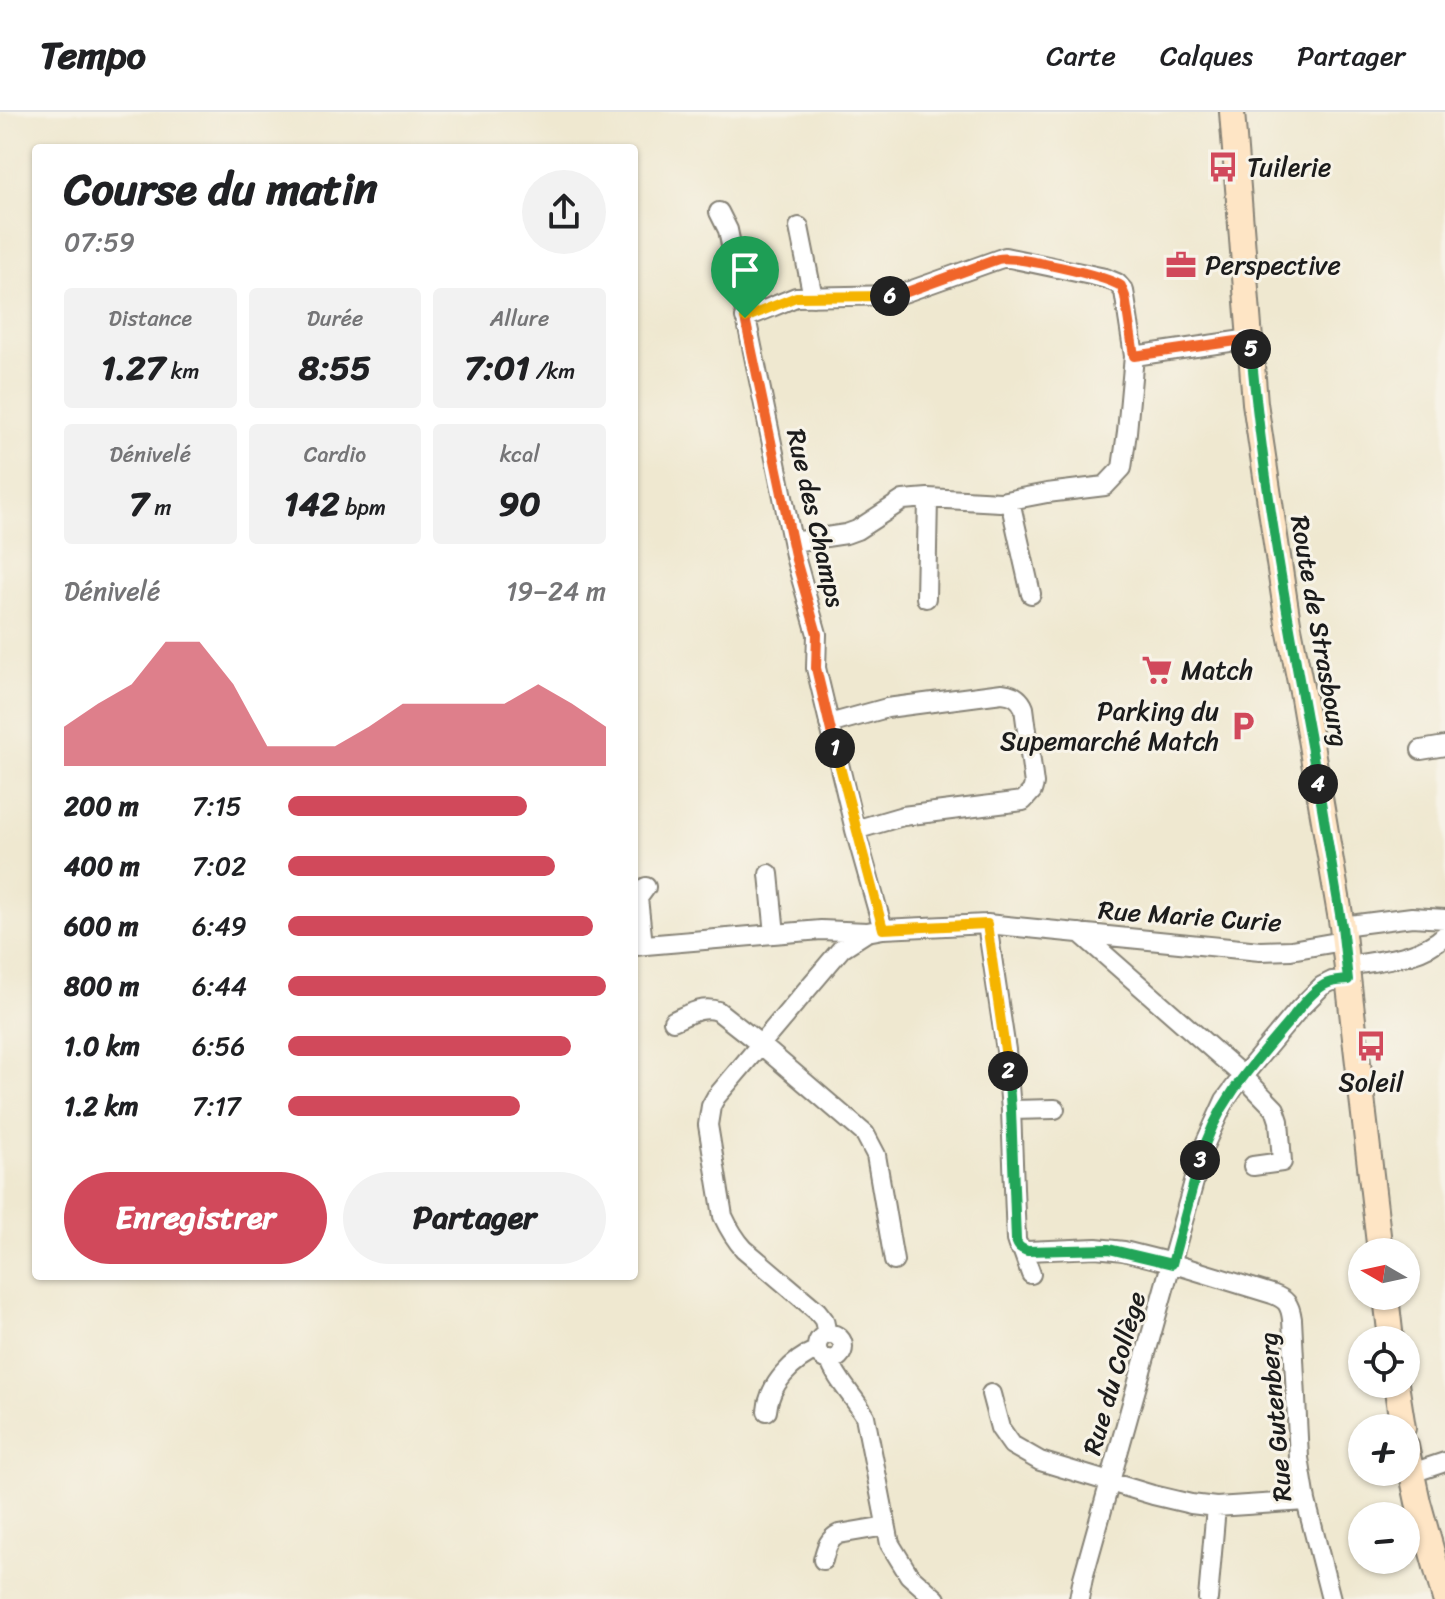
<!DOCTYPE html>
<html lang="fr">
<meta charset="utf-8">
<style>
:root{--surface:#fff;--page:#f2f2f2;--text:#202124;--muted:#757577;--line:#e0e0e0;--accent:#d1495b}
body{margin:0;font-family:Sriracha,sans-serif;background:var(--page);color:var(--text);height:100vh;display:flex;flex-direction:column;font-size:30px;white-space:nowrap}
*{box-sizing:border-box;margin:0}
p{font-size:26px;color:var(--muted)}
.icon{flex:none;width:44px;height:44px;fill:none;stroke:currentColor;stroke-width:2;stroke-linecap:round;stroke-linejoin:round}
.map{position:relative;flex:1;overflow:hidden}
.panel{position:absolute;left:32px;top:32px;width:606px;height:1136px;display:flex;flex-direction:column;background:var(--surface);border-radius:8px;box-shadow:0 2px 6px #0004}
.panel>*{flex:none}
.needle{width:52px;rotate:279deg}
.buttons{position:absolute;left:1348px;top:1126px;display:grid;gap:16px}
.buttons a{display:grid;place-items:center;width:72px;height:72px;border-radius:50%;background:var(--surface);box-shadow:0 2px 6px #0004;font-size:40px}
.pin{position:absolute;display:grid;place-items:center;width:68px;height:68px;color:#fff;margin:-82px -34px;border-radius:50% 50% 50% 0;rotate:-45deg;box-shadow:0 0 8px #0007}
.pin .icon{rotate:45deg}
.km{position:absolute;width:40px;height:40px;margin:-20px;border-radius:50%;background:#222;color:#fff;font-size:22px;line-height:40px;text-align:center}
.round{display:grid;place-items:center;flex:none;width:84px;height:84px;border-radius:42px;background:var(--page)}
.summary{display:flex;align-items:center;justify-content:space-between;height:136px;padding:0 32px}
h1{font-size:44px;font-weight:800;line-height:60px}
.stats{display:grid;grid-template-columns:repeat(3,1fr);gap:12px;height:136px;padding:8px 32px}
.stats div{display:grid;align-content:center;border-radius:8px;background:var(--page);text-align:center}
.stats b{font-size:34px;font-weight:800}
.stats small{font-size:22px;font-weight:400}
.stats p{font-size:22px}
.chart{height:224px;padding:16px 32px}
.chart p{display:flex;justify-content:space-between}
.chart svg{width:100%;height:144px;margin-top:8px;fill:var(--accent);opacity:.7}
.action{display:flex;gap:16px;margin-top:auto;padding:16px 32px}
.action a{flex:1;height:92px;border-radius:48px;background:var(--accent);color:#fff;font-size:32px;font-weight:800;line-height:92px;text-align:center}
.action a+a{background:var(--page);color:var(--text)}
ul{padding:0 32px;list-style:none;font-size:26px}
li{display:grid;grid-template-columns:128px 96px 1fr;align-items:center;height:60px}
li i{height:20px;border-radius:10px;background:var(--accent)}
header{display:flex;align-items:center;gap:48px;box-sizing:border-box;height:112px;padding:0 40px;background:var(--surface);border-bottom:2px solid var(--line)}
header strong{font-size:38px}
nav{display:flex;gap:44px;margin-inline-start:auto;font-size:28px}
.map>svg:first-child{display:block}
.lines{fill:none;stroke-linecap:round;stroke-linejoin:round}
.street-casing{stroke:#868276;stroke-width:22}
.secondary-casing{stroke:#868276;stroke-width:28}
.street{stroke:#fff;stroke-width:18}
.secondary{stroke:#fee5c5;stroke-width:24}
.split-1-casing{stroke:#fff;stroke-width:16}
.split-2-casing{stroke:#fff;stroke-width:16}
.split-3-casing{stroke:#fff;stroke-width:16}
.split-4-casing{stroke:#fff;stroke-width:16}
.split-5-casing{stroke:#fff;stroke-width:16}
.split-6-casing{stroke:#fff;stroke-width:16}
.split-7-casing{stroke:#fff;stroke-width:16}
.split-1{stroke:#f0652b;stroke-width:10}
.split-2{stroke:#f5b400;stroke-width:10}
.split-3{stroke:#22a559;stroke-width:10}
.split-4{stroke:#22a559;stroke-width:10}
.split-5{stroke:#22a559;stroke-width:10}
.split-6{stroke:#f0652b;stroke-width:10}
.split-7{stroke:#f5b400;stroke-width:10}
.labels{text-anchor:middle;stroke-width:6;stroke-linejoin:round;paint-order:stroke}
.poi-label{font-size:26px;fill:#1c1c1c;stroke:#f7f3e8;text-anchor:start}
.street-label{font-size:26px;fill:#1c1c1c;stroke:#f7f3e8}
</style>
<header>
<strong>Tempo</strong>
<nav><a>Carte</a><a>Calques</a><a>Partager</a></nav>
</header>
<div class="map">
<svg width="1445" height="1487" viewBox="0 0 1445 1487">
<rect width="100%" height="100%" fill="#f7f3e8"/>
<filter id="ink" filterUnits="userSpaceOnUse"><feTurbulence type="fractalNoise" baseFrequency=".0125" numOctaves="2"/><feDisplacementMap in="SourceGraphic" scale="16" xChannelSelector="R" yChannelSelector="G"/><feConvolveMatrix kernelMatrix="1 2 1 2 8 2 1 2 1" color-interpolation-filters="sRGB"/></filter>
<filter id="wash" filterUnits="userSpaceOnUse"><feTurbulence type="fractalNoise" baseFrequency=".006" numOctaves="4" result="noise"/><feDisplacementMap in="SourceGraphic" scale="32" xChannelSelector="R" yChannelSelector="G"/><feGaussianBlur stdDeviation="1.8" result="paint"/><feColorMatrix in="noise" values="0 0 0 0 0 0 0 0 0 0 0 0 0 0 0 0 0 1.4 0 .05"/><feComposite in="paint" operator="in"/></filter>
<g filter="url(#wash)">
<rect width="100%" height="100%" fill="#efe8d0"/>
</g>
<g filter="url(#ink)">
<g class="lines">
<g class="street-casing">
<path id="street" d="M719,100L728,118L796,448L817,522L816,556L855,718L883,817
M799,115L813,185
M745,206L796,185L898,183L1005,145L1105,166L1117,171L1124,179L1134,244L1250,227
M1010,389L1031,482
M793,430L846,422L857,418L903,388L928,386L1000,390L1047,381L1105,374L1122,356L1127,320L1134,244
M926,486L928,386
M829,612L887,596L1002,581C1013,582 1020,586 1024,596L1034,672L1032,679L1023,689L903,704L855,718
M1421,638L1445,634
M769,762L775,822
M987,812L1006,938L1011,998L1016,1128L1018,1134L1022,1137L1031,1162
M1342,814L1412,805L1445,807
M1080,821L1243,964L1275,997L1279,1009L1282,1050L1253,1054
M643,833L638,786L646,775
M634,834L821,818L867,820L883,817L987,812L1260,839L1291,838L1343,829
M1347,854C1379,848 1420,847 1445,823
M673,909C687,903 702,893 718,899L760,932L865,1022L876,1043L894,1149
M1011,998L1055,997
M1022,1137L1027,1139L1096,1136L1124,1139L1164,1149L1272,1182C1286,1187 1290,1192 1292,1207L1299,1346L1306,1389L1331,1487
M827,1222L824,1208L817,1199L744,1137C734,1126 729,1117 723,1104L708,1013L711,994L716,985L842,836L867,820
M817 1235a13 13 0 1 1 26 0a13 13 0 1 1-26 0Z
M829,1247C837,1269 854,1284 865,1304L890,1432L909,1463L936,1487
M991,1282L1000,1316L1012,1333L1040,1349L1153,1383L1191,1392L1216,1395L1306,1389
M767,1299C769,1272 793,1248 817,1238
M1412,1361L1445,1350
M823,1448C826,1437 828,1427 839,1422L886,1414
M1079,1487L1083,1466L1204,1034L1225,988L1243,964L1299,897L1322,874L1332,869L1348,868
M1208,1487L1216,1395"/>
</g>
<g class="secondary-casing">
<path id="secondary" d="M1232,0L1255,291L1288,511L1302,580L1342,814L1380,1140
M1386,1184L1391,1228
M1396,1272L1403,1316
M1406,1334L1418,1390L1445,1487"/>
</g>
<use href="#street" class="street"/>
<use href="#secondary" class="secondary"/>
</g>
</g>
<g class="lines" filter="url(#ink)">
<g class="split-1-casing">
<path id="split-1" d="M745,206L796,448L817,522L816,556L835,636"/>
</g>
<g class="split-2-casing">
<path id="split-2" d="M835,636L883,817L987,812L1008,959"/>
</g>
<g class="split-3-casing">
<path id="split-3" d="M1008,959L1011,998L1016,1128C1018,1135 1020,1136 1027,1139L1109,1137L1172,1152L1200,1048"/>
</g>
<g class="split-4-casing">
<path id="split-4" d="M1200,1048C1215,994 1250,955 1286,913C1297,900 1309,882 1324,873C1332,868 1340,869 1348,868L1342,814L1318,672"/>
</g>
<g class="split-5-casing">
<path id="split-5" d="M1251,237C1264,383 1292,528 1318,672"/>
</g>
<g class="split-6-casing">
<path id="split-6" d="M890,184L907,180L998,147C1015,143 1106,164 1121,174L1125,184L1134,244L1250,227L1251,237"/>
</g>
<g class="split-7-casing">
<path id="split-7" d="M745,206L796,185L890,184"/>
</g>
<use href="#split-1" class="split-1"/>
<use href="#split-2" class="split-2"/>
<use href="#split-3" class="split-3"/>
<use href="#split-4" class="split-4"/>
<use href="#split-5" class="split-5"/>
<use href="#split-6" class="split-6"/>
<use href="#split-7" class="split-7"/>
</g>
<defs>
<g id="bus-bare" transform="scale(2.4)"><path d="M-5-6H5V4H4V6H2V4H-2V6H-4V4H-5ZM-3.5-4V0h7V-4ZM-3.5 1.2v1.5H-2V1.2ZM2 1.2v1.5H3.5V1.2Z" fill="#d1495b" stroke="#f7f3e8" stroke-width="2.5" paint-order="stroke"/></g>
<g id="office-bare" transform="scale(2.4)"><path d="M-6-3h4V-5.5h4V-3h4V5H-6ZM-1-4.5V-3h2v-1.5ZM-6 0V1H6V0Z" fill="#d1495b" stroke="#f7f3e8" stroke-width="2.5" paint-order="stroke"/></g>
<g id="supermarket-bare" transform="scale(2.4)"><path d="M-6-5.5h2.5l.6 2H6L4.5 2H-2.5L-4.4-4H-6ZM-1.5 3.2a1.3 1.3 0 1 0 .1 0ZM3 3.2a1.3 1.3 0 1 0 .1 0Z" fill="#d1495b" stroke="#f7f3e8" stroke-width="2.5" paint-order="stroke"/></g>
<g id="parking-bare" transform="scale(2.4)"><path d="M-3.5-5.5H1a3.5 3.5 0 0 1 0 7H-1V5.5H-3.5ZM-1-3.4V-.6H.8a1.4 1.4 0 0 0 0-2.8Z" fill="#d1495b" stroke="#f7f3e8" stroke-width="2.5" paint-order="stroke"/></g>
</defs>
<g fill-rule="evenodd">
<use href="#bus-bare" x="1223" y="55"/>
<use href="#office-bare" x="1181" y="153"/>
<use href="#supermarket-bare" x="1157" y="558"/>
<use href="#parking-bare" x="1243" y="614"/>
<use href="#bus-bare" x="1371" y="934"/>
</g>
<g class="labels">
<g class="poi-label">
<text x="1247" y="64">Tuilerie</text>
<text x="1205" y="162">Perspective</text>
<text x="1181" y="567">Match</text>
<text x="1219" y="608" text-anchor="end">Parking du<tspan x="1219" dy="30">Supemarché Match</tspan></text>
<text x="1371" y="979" text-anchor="middle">Soleil</text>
</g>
<g class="street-label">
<text transform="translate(816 406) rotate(77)" y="9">Rue des Champs</text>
<text transform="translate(1320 519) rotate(80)" y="9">Route de Strasbourg</text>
<text transform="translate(1190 804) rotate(4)" y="9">Rue Marie Curie</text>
<text transform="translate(1114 1261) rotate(-74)" y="9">Rue du Collège</text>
<text transform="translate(1275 1305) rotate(-95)" y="9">Rue Gutenberg</text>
</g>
</g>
</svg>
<div class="buttons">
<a><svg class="needle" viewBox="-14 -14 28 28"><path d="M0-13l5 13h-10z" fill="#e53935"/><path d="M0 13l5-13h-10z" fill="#757577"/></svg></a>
<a><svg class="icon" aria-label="locate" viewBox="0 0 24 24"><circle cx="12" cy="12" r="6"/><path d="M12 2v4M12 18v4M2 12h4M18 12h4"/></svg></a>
<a>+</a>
<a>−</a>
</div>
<div class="pin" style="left:745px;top:206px;background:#1e9e55"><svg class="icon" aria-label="arrive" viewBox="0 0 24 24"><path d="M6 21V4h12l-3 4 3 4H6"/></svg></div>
<b class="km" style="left:835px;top:636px">1</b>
<b class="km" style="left:1008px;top:959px">2</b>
<b class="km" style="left:1200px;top:1048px">3</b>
<b class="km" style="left:1318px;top:672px">4</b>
<b class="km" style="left:1251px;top:237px">5</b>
<b class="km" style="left:890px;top:184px">6</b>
<section class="panel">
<div class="summary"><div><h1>Course du matin</h1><p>07:59</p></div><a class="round"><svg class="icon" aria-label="share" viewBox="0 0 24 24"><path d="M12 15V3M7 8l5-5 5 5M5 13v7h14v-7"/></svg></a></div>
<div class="stats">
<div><p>Distance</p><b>1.27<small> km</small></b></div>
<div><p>Durée</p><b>8:55</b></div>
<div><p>Allure</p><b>7:01<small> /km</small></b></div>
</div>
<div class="stats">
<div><p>Dénivelé</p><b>7<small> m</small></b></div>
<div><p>Cardio</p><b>142<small> bpm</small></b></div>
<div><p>kcal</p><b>90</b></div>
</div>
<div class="chart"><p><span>Dénivelé</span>19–24 m</p>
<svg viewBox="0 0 160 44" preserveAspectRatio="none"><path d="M0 44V32L10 25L20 19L30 6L40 6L50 19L60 38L70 38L80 38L90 32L100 25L110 25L120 25L130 25L140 19L150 25L160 32V44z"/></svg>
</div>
<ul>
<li><b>200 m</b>7:15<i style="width:75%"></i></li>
<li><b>400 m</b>7:02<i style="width:84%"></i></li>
<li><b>600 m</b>6:49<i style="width:96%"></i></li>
<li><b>800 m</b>6:44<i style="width:100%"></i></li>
<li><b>1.0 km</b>6:56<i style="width:89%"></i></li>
<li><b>1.2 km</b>7:17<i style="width:73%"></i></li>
</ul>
<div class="action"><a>Enregistrer</a><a>Partager</a></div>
</section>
</div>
